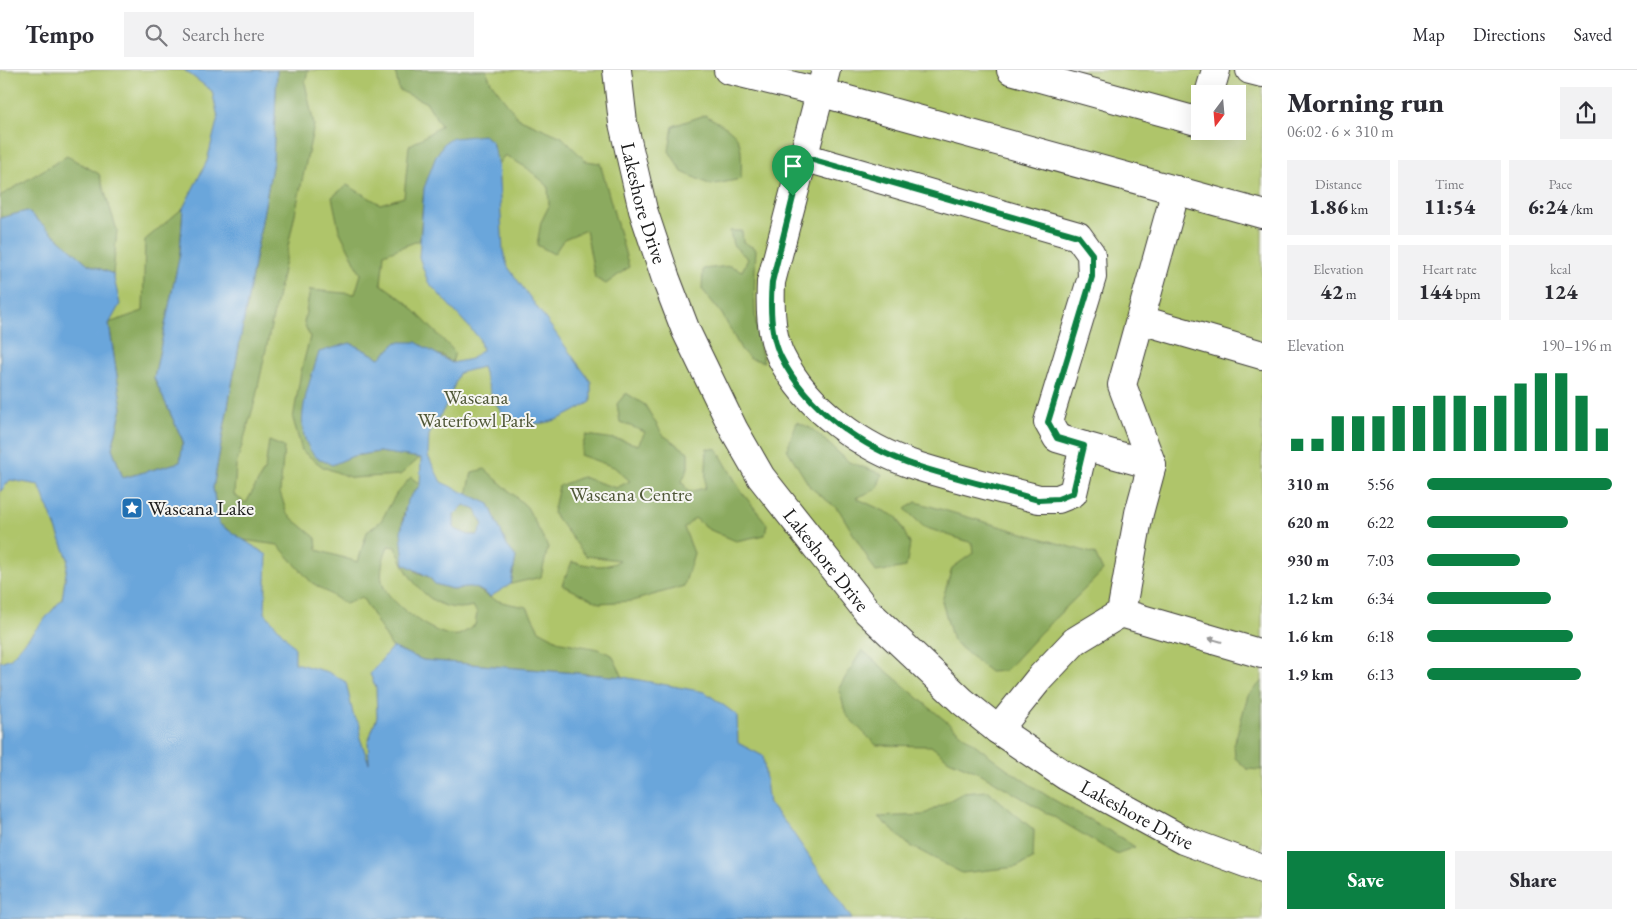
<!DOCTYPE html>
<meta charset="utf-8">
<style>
:root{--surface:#fff;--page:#f2f2f3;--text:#2b2b33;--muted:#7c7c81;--line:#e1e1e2;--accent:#0b8043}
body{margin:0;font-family:"EB Garamond",serif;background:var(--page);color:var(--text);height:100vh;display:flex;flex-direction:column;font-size:19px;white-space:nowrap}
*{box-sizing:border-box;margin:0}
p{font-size:16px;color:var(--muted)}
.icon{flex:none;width:28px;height:28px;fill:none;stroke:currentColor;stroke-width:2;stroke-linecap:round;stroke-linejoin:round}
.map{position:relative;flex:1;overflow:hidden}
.details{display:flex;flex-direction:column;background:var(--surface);width:375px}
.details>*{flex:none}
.needle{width:32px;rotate:196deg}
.fabs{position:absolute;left:1191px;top:15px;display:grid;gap:10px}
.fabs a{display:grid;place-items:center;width:55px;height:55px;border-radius:0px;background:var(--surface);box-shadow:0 5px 20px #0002;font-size:25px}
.pin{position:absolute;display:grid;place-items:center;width:42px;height:42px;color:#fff;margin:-51px -21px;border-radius:50% 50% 50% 0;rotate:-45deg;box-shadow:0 0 5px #0007}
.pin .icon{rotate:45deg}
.round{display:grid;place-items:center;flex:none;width:52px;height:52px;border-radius:0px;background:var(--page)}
.head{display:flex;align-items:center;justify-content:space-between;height:85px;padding:0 25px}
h1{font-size:28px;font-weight:800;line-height:38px}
.stats{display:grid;grid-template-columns:repeat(3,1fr);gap:8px;height:85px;padding:5px 25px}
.stats div{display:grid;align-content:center;border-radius:0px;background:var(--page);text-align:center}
.stats b{font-size:21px;font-weight:800}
.stats small{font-size:14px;font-weight:400}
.stats p{font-size:14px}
.chart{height:140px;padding:10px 25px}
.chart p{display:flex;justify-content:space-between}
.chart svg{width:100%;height:90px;margin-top:5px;stroke:var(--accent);stroke-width:6}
.action{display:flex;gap:10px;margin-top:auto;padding:10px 25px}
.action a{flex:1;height:58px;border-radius:0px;background:var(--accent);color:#fff;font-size:20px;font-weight:800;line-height:58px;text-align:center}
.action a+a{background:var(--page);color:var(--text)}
ul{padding:0 25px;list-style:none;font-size:16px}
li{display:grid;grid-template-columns:80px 60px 1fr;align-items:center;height:38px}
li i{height:12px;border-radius:6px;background:var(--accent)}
header{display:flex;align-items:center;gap:30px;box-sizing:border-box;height:70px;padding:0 25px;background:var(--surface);border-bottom:1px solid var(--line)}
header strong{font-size:24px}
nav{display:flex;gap:28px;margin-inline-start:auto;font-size:18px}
.search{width:350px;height:45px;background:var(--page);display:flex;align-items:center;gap:12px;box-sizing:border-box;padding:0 18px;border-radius:0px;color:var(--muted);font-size:19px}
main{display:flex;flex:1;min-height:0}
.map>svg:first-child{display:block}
.green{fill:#afc56a;stroke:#667043;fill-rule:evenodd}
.forest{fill:#8baa5e;stroke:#54633d;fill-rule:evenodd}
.water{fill:#6ba6db;stroke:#44617c;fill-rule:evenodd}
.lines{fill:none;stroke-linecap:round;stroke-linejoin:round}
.minor-casing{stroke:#3c3a37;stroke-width:30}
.minor{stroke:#fff;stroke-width:28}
.oneway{fill:#999}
.route-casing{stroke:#fff;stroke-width:10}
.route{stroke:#0b8043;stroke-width:6}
.labels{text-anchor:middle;stroke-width:4;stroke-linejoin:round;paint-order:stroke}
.street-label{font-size:20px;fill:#1c1c1c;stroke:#f6f6f2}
.park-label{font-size:20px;fill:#4f5737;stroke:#f6f6f2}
.poi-label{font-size:20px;fill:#1c1c1c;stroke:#f6f6f2;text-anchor:start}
</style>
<header>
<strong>Tempo</strong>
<div class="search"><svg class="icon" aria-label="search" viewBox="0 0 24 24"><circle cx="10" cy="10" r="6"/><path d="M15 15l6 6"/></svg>Search here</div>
<nav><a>Map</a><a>Directions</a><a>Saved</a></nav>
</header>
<main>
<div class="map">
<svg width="1262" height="849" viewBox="0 0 1262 849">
<rect width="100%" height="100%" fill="#f6f6f2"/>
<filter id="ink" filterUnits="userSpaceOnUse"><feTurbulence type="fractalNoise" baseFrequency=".02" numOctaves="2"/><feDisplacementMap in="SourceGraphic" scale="10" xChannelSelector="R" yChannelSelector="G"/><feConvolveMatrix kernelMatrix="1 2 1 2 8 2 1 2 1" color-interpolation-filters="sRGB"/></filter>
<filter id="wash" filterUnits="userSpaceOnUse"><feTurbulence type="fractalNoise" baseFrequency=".0096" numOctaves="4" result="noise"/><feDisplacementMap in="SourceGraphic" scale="20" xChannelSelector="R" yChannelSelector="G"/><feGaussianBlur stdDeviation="1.12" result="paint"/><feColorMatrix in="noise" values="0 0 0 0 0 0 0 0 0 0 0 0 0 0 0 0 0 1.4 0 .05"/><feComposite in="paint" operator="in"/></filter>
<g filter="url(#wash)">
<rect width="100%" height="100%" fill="#f3e5ce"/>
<path class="green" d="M0,0H1262V849H0ZM1200,24H1238V61H1200Z"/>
<path class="forest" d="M277,0H308L305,13L314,55L255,331L236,396L234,425L246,433L265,399L269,371L284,377L280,422L287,444L316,468L317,480L358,492L367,462L381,451L396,424L411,407L420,415C392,449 402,465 416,502L429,507L435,514L455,520C476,511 475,520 491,528C502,533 515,535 527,537L539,560L561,572L598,579L612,585L623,607L423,590L392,577L362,527L346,534L311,512L278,475L243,470L219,454L213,418L273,91ZM388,476L396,477C407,510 434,547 473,536L477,543L475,555C470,558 463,564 458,565C438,569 396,537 386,521C377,507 383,489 388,476Z
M395,0H486L491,12L518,48L562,67L586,91L600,93L629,197L606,214L595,208L586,160L564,169L554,184L537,175L541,152L549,136L548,116L527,98L505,85L498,94L492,72L424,118L420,170L384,184L381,214L406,232L455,282L452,293L443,286L397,272L380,288L350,273L332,394L353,386L379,382L421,387L400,405L352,408L323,397L302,381L293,349L301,302L310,267L304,253L310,220L355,224L361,204L339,160L332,127L347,115L380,134L404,127L409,76L441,56L427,33L399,20Z
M705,45C743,66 742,66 741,109L711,115L682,102L669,81L673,56Z
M67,86L99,104L117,160L113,204L88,194L27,141L0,148V126Z
M183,138L180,183L154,308L183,371L181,392L123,408L112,378L122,338L109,253L143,241L145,170Z
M730,161H742L743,172L756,179C754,217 752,255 764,292L749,288L742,281L722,244L702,219L703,199L730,196L742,201L748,189L733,175Z
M626,323L645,335L663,365L688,382V398L682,411L688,422L705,418L707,378L717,379L741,421L767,454L765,465L736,471L708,459L695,448L684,458L694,483L684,516L632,531L599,533L562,515L572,492C588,495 606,500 620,490L586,486L553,443L559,416L582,407L616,418L630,411L614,397L580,385L586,365L622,370L638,375L645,362L620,352L617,334Z
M797,352L812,359L849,392L882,404L877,419L856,428L897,447L910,474L906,497L876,502L839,440L810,417L787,379Z
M485,399L527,437L548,477L541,507L511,514L516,487L507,476L489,434L467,425L472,402Z
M916,432L1095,484L1103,501L1039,564L1005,601L990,602L953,571L942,531L952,498L973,483L972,473L924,457L905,439Z
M464,435L476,439L483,455L478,465H469L454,459V445Z
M862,580C922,631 982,685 1049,727C1078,744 1107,758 1135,777L1116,784L980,703L949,690L931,676L876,675L846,645L839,618Z
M1262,611V700L1247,699L1235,688L1234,675L1248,625Z
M988,721L1034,760L1033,789L1016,797L962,803L909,775L878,747L923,745L963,723Z"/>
<path class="water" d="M184,0H277L273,91L213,418L219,454L267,485L265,543L295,578V593L328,602L346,612L353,644L360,655V668L369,693L368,672L377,647L376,618L370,604L392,577L423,590L623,607L705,622L737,645L738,673L763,686L769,734L789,757L852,849H0V592L11,588L62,529L68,489L39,415L10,410L0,422V148L27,141L88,194L113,204L120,234L109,254L122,338L112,378L123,408L180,392L183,371L154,308L180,183L183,138L207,91L218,47L212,21Z
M484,65L492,72L498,94L503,181L508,197L591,312V332C557,351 546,359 506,350L493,329L482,297L459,303L448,332L429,365L428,386L441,412L489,434L507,476L516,487L511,514L490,527C478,517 469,514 455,520L435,514L429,507L404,494L401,462L407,431L420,415L421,388L379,382L353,386L332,395C327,392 319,390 315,386C289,358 310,313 319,282L350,273L380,288L397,272H416L452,293L471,289L482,280L479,268L428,212L419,187L424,118L436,86L445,72L453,68ZM464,435L476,440L483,455L478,465H469L454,459V445Z"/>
</g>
<g filter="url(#ink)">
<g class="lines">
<g class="minor-casing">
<g id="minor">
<path id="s1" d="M617,0L623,53L643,140L666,209L686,261L734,360L761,407L867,541L962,631L998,660L1066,706L1183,770L1262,799"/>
<path d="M728,0L819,22L1262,144"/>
<path d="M826,0L771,212C770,235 770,265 781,287C807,339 862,378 917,396C957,409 998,418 1039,429H1058L1073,423L1084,376L1152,395"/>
<path d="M1011,0L1200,52"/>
<path d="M1250,0L1262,3"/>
<path d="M1209,24L1216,0"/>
<path d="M803,87L1078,166L1091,184L1092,207L1048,352L1057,368L1084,376"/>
<path d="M1141,250L1262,285"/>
<path d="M1121,543L1262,584"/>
<path d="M998,660L1039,609L1075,571L1121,543L1139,443L1152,395L1122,315L1176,120"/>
</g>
</g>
<use href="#minor" class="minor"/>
</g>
<defs><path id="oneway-solid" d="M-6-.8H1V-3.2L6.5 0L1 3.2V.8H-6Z" transform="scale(1.25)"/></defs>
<use class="oneway" href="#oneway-solid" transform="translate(1215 570) rotate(-164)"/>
</g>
<g class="lines" filter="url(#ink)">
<g class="route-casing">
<path id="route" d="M803,87L1078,166L1092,184V207L1048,352L1057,368L1084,376L1073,423L1058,429L1038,430C998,418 957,409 917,396C862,378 807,339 781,287C770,265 770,235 772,212Z"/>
</g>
<use href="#route" class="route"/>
</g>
<defs>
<g id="sight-square" transform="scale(1.125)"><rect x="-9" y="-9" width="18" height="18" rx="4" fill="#1f6fb2" stroke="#f6f6f2"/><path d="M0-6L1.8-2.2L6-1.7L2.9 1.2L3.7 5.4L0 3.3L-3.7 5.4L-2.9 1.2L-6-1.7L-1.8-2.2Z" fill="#fff"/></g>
</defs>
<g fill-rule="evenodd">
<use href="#sight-square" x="132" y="438"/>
</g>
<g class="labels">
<g class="street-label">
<text dy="7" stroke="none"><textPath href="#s1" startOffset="136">Lakeshore Drive</textPath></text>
<text dy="7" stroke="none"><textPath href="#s1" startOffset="541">Lakeshore Drive</textPath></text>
<text dy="7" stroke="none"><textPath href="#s1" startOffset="946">Lakeshore Drive</textPath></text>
</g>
<g class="park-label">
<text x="476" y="334">Wascana<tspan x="476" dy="23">Waterfowl Park</tspan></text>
<text x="631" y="431">Wascana Centre</text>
</g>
<g class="poi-label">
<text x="148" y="445">Wascana Lake</text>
</g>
</g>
</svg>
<div class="fabs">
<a><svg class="needle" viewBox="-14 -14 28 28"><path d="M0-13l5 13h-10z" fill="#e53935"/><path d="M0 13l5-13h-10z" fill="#7c7c81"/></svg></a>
</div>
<div class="pin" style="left:793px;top:126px;background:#1e9e55"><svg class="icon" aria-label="arrive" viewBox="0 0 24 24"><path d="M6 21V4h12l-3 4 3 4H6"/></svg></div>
</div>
<section class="details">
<div class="head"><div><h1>Morning run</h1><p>06:02 · 6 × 310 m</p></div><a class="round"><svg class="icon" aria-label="share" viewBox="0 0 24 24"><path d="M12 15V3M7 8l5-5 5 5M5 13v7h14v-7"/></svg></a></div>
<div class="stats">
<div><p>Distance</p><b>1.86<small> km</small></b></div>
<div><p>Time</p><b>11:54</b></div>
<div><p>Pace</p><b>6:24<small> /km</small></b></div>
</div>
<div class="stats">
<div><p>Elevation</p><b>42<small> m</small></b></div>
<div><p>Heart rate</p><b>144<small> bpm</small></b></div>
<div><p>kcal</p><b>124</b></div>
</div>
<div class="chart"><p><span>Elevation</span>190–196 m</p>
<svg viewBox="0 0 160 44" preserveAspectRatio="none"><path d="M5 44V38M15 44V38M25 44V27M35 44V27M45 44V27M55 44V22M65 44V22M75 44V17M85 44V17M95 44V22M105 44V17M115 44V11M125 44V6M135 44V6M145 44V17M155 44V33"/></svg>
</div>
<ul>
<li><b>310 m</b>5:56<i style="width:100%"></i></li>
<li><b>620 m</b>6:22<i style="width:76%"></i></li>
<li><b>930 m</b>7:03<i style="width:50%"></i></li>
<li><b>1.2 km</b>6:34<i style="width:67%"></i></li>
<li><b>1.6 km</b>6:18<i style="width:79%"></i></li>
<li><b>1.9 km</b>6:13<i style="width:83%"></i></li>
</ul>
<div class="action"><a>Save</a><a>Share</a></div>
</section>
</main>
